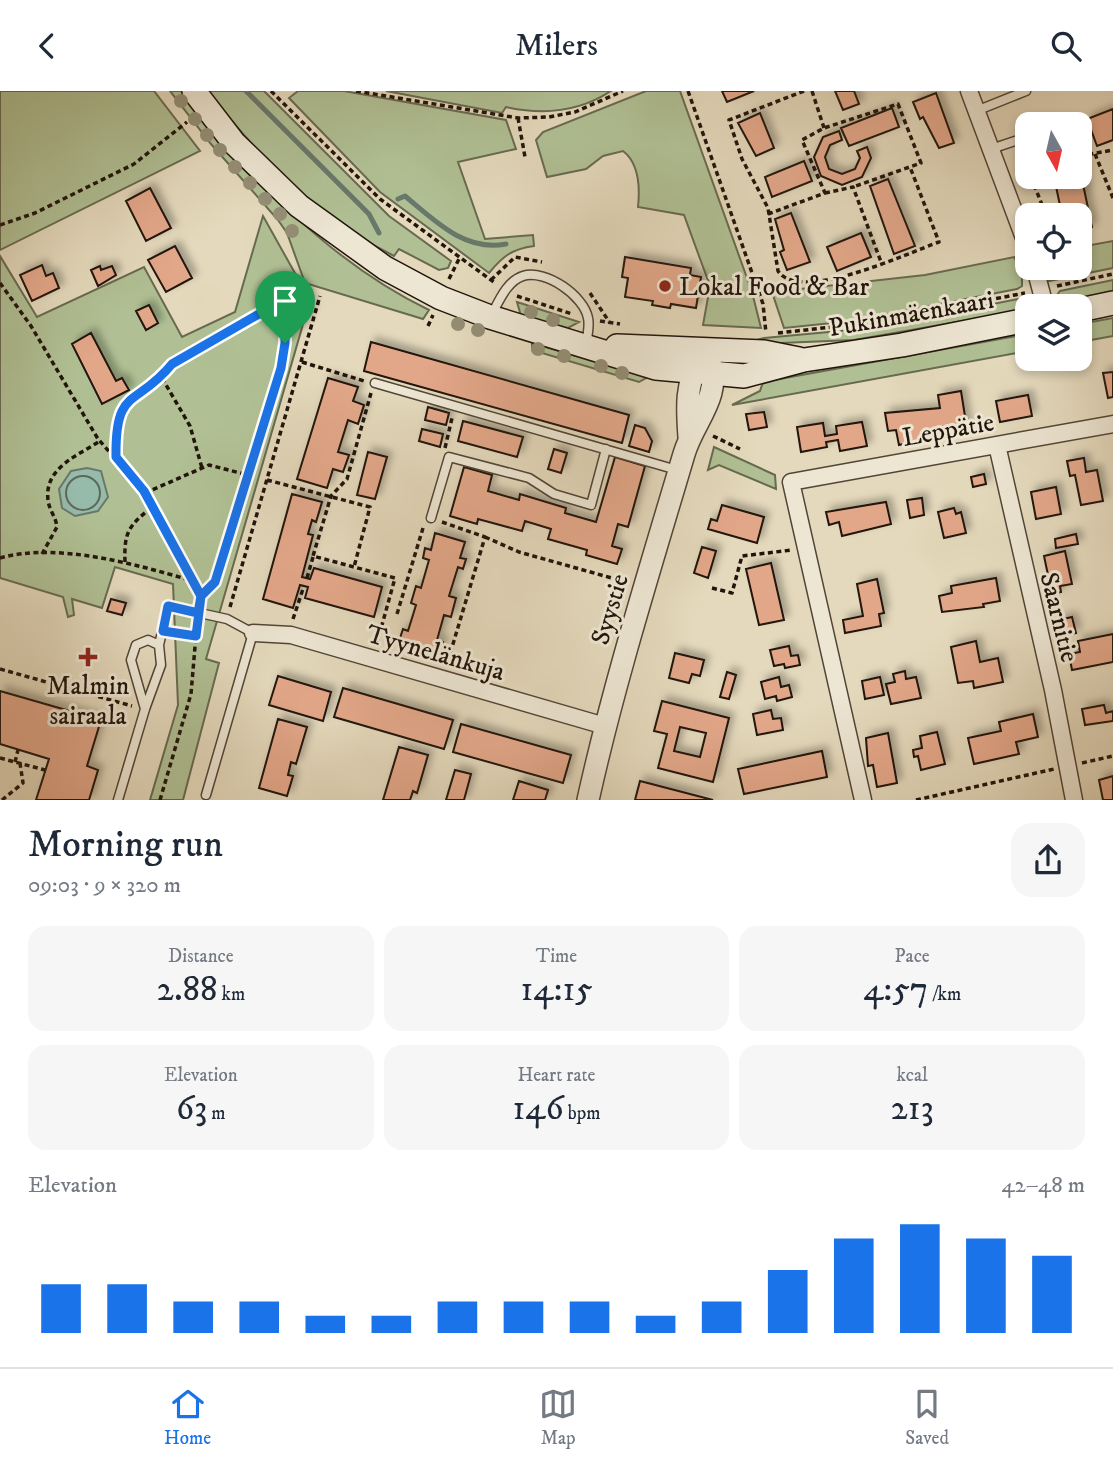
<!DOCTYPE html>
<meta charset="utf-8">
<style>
:root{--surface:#fff;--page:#f6f6f7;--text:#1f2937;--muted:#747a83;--line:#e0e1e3;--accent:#1a73e8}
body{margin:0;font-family:"IM FELL DW Pica",serif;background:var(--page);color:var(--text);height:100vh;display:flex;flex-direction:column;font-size:26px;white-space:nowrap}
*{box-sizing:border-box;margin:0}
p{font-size:23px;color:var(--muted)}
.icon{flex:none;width:38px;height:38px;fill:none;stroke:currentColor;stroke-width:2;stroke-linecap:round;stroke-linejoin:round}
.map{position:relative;height:709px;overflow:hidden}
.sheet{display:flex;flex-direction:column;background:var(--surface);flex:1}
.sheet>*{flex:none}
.needle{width:46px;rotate:172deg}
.tools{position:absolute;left:1015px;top:21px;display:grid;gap:14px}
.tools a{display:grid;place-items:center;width:77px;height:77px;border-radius:14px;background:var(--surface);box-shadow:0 4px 10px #0003;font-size:35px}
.pin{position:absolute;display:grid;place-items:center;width:60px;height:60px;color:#fff;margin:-72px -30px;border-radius:50% 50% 50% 0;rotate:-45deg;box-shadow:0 0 7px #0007}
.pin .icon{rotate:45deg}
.round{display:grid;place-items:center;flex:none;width:74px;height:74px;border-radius:21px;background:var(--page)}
.head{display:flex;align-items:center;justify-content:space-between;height:119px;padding:0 28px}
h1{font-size:38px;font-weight:600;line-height:52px}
.metrics{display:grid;grid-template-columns:repeat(3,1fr);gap:10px;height:119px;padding:7px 28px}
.metrics div{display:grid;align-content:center;border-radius:18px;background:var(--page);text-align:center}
.metrics b{font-size:35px;font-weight:600}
.metrics small{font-size:19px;font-weight:400}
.metrics p{font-size:19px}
.chart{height:196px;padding:14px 28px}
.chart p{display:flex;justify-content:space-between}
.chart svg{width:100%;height:126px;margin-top:7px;stroke:var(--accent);stroke-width:6}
header{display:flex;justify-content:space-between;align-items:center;height:91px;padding:0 28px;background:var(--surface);font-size:32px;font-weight:600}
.menu{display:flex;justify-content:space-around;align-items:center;height:98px;border-top:2px solid var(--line);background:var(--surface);font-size:19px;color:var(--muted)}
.menu a{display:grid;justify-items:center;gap:4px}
.menu .current{color:var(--accent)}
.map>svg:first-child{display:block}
.green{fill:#b0c094;stroke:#686a50;stroke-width:2}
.water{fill:#97bbaa;stroke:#68786a;stroke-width:2}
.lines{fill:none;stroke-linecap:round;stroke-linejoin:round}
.shore{stroke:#5c685a;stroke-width:2}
.stream{stroke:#68786a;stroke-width:5}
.building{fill:#e2a789;stroke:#21140b;stroke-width:2;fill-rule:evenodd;filter:url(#shadow)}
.service-casing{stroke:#524537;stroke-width:11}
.minor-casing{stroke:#524537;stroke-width:19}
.tertiary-casing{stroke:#524537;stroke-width:24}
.secondary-casing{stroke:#21140b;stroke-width:26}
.path{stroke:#21140b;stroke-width:3.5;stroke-dasharray:5 3.5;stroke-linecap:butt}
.service{stroke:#ede6d3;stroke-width:8}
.minor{stroke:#ede6d3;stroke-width:16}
.tertiary{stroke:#ede6d3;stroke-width:21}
.secondary{stroke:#ede6d3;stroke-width:23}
.tree{fill:#948e75}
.route-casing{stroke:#fff;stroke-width:14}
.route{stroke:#1a73e8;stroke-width:9}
.poi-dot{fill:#8f2418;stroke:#ede6d3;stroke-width:2.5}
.labels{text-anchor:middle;stroke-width:6;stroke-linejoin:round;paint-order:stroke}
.poi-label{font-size:26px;fill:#21140b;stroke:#ede6d3;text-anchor:start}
.street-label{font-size:26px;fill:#21140b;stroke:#ede6d3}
</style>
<header><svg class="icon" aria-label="back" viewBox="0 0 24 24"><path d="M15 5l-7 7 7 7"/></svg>Milers<svg class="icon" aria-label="search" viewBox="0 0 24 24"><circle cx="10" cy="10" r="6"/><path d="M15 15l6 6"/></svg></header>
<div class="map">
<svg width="1113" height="709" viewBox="0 0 1113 709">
<defs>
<filter id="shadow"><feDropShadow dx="5" dy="-5" stdDeviation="3.5" flood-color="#0004"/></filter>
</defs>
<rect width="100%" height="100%" fill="#e4d9bc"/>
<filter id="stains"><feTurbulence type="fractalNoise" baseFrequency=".00286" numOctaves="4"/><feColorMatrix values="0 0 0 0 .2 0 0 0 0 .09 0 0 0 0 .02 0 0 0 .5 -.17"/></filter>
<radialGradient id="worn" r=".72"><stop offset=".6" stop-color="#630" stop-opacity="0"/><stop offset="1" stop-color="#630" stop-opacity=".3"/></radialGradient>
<path class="green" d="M0,0H154L200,60L0,159Z
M170,0H181C250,86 328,170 429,219L423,228L305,192L287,142L278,129L211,53Z
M208,0H264L389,125L451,170L448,177L439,179L399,158L394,165C319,127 259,67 208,0Z
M298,0H344L506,29L516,58L458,71L485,148L533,144L534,155C512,158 503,165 489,182L380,101L289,7Z
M386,0H611C579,21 542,24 506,16L502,22Z
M646,0H680L752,201L761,237L703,234L710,195L684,124L638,116C640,97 640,73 623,60L603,65L586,78L547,86L536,49L543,41Z
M263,125L310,209L206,568L219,572L183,709H150L178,614L173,493L115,476L102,517L72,508L74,524L68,526L63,506L0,487V165L37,226L144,176L182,246L235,221Z
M1113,150V177L1049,190L1044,177H1080V156Z
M1014,166L1022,180V195L1017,198L852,230L784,237L772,201L925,184Z
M1113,189V200L1070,210L1057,204L1060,200Z
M1018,208L1025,210L1014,221L854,249L755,253L756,249L764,247L872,237Z
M517,211L579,231L568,237L521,225Z
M1113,227V245L1080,251V233Z
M1027,243V260L732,314L760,300L763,291Z
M532,252L648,286L639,291L532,259Z
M714,356L775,384L776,398L719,374L708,379Z"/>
<path class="water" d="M87,377L101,380L108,406L98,420L75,425L62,417L59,398L71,380Z"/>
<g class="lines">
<path class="shore" d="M66 402a17 17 0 1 1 34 0a17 17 0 1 1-34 0Z"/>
<path class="stream" d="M246,0L369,123L379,142
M398,108L405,105C435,130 465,161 506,153"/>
</g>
<path class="building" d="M722,0H754L727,11Z
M835,0H854L859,13L843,19Z
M936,2L954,52L939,57L923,26L920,28L913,11Z
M892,17L899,36L849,55L841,37Z
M1113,18V49L1097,55L1087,28Z
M760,22L774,57L756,65L738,32Z
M839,40L842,49L830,54L825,66L829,78L842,83L855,78L860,67L857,60L867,56L871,67L862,86L842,94L821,85L814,66L823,46Z
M804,70L812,90L772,106L765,86Z
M1080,79L1092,136L1080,138V124H1062L1054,86H1080Z
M888,88L915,155L894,163L870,95Z
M150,97L171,137L146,150L126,110Z
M791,122L810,171L787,179L780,161L784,159L775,128Z
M861,142L871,166L837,180L827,156Z
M175,155L192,187L166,201L148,169Z
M625,166L691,177L690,184L701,186L696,217L671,213L670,217L652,214L653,210L625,206L628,187L622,186Z
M42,174L46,185L53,182L59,197L32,210L20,184Z
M100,175L101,179L112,175L116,184L98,195L91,179Z
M149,214L158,232L146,239L136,220Z
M91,242L116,290L122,287L129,299L102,313L72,253Z
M371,251L629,324L622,352L364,280Z
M1113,281V306L1108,307L1103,282Z
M328,287L358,296L353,310L364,314L358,333L348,329L338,361L349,364L343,381L333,378L327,397L297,388Z
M961,300L967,338L899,354L896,339L888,340L885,322L940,317L938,304Z
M1028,304L1032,325L1000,331L996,310Z
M428,316L449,322L446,334L425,329Z
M764,321L767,336L749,339L746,323Z
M463,330L523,346L517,366L458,350Z
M862,331L867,355L840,360L838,349L826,351L827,356L801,361L797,336L823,332L825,345L837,343L836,335Z
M635,334L645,337L652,350L649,361L629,355Z
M422,338L443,343L440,356L419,350Z
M554,358L567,362L561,382L548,378Z
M368,361L387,366L375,408L357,404Z
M615,366L645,375L628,436L618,433L612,455L622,458L617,473L586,464L587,459L548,448L551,438L525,430L522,440L478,428L477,433L450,425L464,376L492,384L488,400L519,409L520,403L566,417L565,422L596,431Z
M1084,367L1086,381L1097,379L1103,410L1081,414L1075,384L1070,385L1067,370Z
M984,383L986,393L973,396L971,386Z
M1056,396L1061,423L1036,428L1031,401Z
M292,403L322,411L316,431L312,429L308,443L313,444L302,486L310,488L314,477L382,496L374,526L305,507L308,496L300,494L293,517L263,508Z
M922,407L924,424L910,427L907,409Z
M886,411L891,433L842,445L839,431L829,434L826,421Z
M722,414L764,426L757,452L708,438L711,428L717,430Z
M954,417L956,423L961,421L966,442L944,447L938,421Z
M435,442L465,451L460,467L466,468L463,478L458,476L449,505L456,507L451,526L444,524L437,549L443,551L440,561L399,550L403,538L408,540L416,514L411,512L416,495L421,497L429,469L423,467L425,457L431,459Z
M1076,443L1078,453L1056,457L1055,448Z
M702,456L716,460L708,487L694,482Z
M1065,460L1072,493L1060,495L1061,501L1052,503L1044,465Z
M771,472L784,529L759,534L746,478Z
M996,487L1000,510L983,513L984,516L942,521L939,505L952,502L951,495Z
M877,488L884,522L879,523L881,535L845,542L843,529L863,525L857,493Z
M111,508L126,512L122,524L107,520Z
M1072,526L1076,542L1063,545L1059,529Z
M1113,543V571L1072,579L1069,563L1080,561L1078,550Z
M976,550L980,571L998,567L1003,591L974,597L973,590L958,592L951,556Z
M789,555L791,565L798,564L800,574L785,577L784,573L774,575L770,559Z
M675,562L704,569L700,585L692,583L689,592L669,587Z
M905,580L906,588L916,586L921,607L891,613L886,593L895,591L893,583Z
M727,581L736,584L729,608L720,606Z
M278,585L331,601L323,630L269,614Z
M779,586L781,596L789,594L792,606L777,610L776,605L765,608L761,591Z
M880,586L884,604L865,608L862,590Z
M343,597L453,629L444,658L334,626Z
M0,600L101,629L87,675L98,679L89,709H36L49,668L0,653Z
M662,610L729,627L713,691L658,677L667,643L654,640ZM680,636L706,642L700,666L674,660Z
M1104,614L1106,622L1113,620V630L1085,634L1082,618Z
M771,619L773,628L781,627L783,639L757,644L753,623Z
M1033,623L1038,646L1016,651L1019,663L974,673L968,647L1001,640L999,631Z
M278,628L307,636L296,673L291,671L288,684L293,685L287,705L259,697Z
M461,633L571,664L563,692L453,661Z
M937,641L945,673L921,679L918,665L914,666L913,659L922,657L920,645Z
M888,642L897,692L877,696L873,674L868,675L866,647Z
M399,656L428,664L417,702L413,700L410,709H383Z
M822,660L827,686L744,703L738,678Z
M455,679L471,683L464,709H446Z
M1113,685V709H1103L1099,689Z
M519,690L548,699L545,709H513Z
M640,690L713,709H635Z"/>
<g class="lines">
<g class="service-casing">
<path id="service" d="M976,20L1026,0
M991,58L1027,46
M492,223C499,210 507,190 523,185C546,178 584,205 588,227C590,235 587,246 586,254
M375,292L677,379
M431,427L449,366L529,387L554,403L591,414L606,358
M159,554L168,515L227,528L253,542L206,704
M118,709L145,618L161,574L159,554L148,549L136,554L131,569L145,618"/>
</g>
<g class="minor-casing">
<path id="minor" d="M969,0L1027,155
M1035,177L1045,215
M997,354L1053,599L1074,709
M253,542L291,544L605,635
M863,709L791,391L1113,333"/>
</g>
<g class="tertiary-casing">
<path id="tertiary" d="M689,346C687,318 685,291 701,268
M588,709C614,592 650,478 684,363C694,329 723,305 709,269"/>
</g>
<g class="secondary-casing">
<path id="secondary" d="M194,0L234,52L299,115L385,177L441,207L490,226L656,277L744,285L804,269L902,254L1027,229
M1080,219L1113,212
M617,255L764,261L799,268"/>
</g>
<path class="path" d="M271,0L380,108L495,192
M356,0L518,27L549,26L575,21L623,0
M688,0L763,213L766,242
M804,0L729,29L742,68L768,117L778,180C800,213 908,162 939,151L910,76
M812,0L824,37
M518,27L525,66
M1095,63L1113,107
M1080,65L1113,59
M1019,85L1027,82
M1031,86L1046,124
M825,102L853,96L881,171
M768,123L825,102L802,49L824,37L898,13L921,72L853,96
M0,134L35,122L134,73L187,31
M449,188L459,168
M491,189L515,166L542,171
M0,192L31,235L98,348L144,400L201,505L200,511
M1057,195L1113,183
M590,202L610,232
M517,205L572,223
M600,230L620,233
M428,235L433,224
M778,242L869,232L1025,202
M302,271L364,290
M162,287L190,335L202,377
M371,302L347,388L331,405L313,465L395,487L377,552
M713,345L740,358
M445,357L452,327
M116,366C115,295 137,317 172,273L300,199
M267,389L370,416L354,476
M145,402L209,374L248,384
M442,431L485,446L447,573
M485,446L519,461L626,491
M42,463L57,436C56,426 49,419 48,409C44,377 77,365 100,350
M0,467C57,451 134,473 190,489
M125,471C124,442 128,435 151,417
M307,487L313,466
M712,497L732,502L742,465L792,459
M201,505L215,491L281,277L287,217L285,208
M230,516L320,205
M397,523L423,437
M293,528L304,495
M175,543L195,545
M0,578L132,615
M0,667L45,679
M15,671L18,659
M1082,672L1113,665
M2,709L23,692L20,672
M160,709L191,603L197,532
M916,709L1054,678"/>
<use href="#service" class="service"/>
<use href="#minor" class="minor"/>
<use href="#tertiary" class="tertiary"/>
<use href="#secondary" class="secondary"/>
</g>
<g class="tree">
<circle cx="181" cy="10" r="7"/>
<circle cx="195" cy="28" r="7"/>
<circle cx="207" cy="44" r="7"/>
<circle cx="220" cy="59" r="7"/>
<circle cx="235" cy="76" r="7"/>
<circle cx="250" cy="92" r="7"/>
<circle cx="265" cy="108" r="7"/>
<circle cx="280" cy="123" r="7"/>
<circle cx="292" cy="140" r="7"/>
<circle cx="531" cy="221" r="7"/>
<circle cx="553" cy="229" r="7"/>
<circle cx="458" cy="233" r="7"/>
<circle cx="478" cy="239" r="7"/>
<circle cx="538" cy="258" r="7"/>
<circle cx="564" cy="265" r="7"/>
<circle cx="601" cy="275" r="7"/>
<circle cx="622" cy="282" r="7"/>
</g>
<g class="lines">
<g class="route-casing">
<path id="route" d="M285,252L281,277L215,491L201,505L198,522L168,515L163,540L196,545L201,505L144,400L116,366C115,295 136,317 172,273L285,208V252"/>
</g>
<use href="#route" class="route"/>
</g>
<g class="poi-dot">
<circle cx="665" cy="195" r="7"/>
<path d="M84.5 555.5h7v7h7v7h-7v7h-7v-7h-7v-7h7z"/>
</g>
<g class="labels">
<g class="poi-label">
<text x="679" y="204">Lokal Food &amp; Bar</text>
<text x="88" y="603" text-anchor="middle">Malmin<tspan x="88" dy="30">sairaala</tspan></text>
</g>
<g class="street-label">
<text transform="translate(911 222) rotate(-10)" y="9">Pukinmäenkaari</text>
<text transform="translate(948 338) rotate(-10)" y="9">Leppätie</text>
<text transform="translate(609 518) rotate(-73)" y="9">Syystie</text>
<text transform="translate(1060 526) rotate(76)" y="9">Saarnitie</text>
<text transform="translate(436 561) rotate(16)" y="9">Tyynelänkuja</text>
</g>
</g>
<rect width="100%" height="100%" filter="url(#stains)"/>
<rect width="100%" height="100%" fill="url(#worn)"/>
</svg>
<div class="tools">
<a><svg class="needle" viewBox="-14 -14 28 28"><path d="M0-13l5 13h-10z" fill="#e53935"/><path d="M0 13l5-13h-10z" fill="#747a83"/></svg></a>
<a><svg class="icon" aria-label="locate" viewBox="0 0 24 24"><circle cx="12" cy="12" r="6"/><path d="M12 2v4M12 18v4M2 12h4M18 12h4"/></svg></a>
<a><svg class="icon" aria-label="layers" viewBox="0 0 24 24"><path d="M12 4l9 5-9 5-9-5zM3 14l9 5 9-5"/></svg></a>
</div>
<div class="pin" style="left:285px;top:252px;background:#1e9e55"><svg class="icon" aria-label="arrive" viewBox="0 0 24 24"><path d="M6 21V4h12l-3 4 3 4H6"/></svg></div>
</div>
<section class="sheet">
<div class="head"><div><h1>Morning run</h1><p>09:03 · 9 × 320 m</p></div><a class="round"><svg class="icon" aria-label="share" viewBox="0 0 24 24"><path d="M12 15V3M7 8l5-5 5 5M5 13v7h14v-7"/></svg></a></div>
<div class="metrics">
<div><p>Distance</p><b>2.88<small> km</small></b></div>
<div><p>Time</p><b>14:15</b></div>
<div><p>Pace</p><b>4:57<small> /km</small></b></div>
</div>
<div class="metrics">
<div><p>Elevation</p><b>63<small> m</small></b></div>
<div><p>Heart rate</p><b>146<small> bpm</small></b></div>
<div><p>kcal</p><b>213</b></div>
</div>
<div class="chart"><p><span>Elevation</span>42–48 m</p>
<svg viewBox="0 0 160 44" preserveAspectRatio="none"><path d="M5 44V27M15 44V27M25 44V33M35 44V33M45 44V38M55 44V38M65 44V33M75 44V33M85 44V33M95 44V38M105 44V33M115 44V22M125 44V11M135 44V6M145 44V11M155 44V17"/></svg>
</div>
</section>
<nav class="menu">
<a class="current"><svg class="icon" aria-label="home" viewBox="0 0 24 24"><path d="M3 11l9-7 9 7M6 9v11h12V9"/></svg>Home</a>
<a><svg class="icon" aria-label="map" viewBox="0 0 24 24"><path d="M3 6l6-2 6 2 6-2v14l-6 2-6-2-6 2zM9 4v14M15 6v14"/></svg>Map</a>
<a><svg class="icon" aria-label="saved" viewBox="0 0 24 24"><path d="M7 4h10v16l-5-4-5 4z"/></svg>Saved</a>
</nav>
